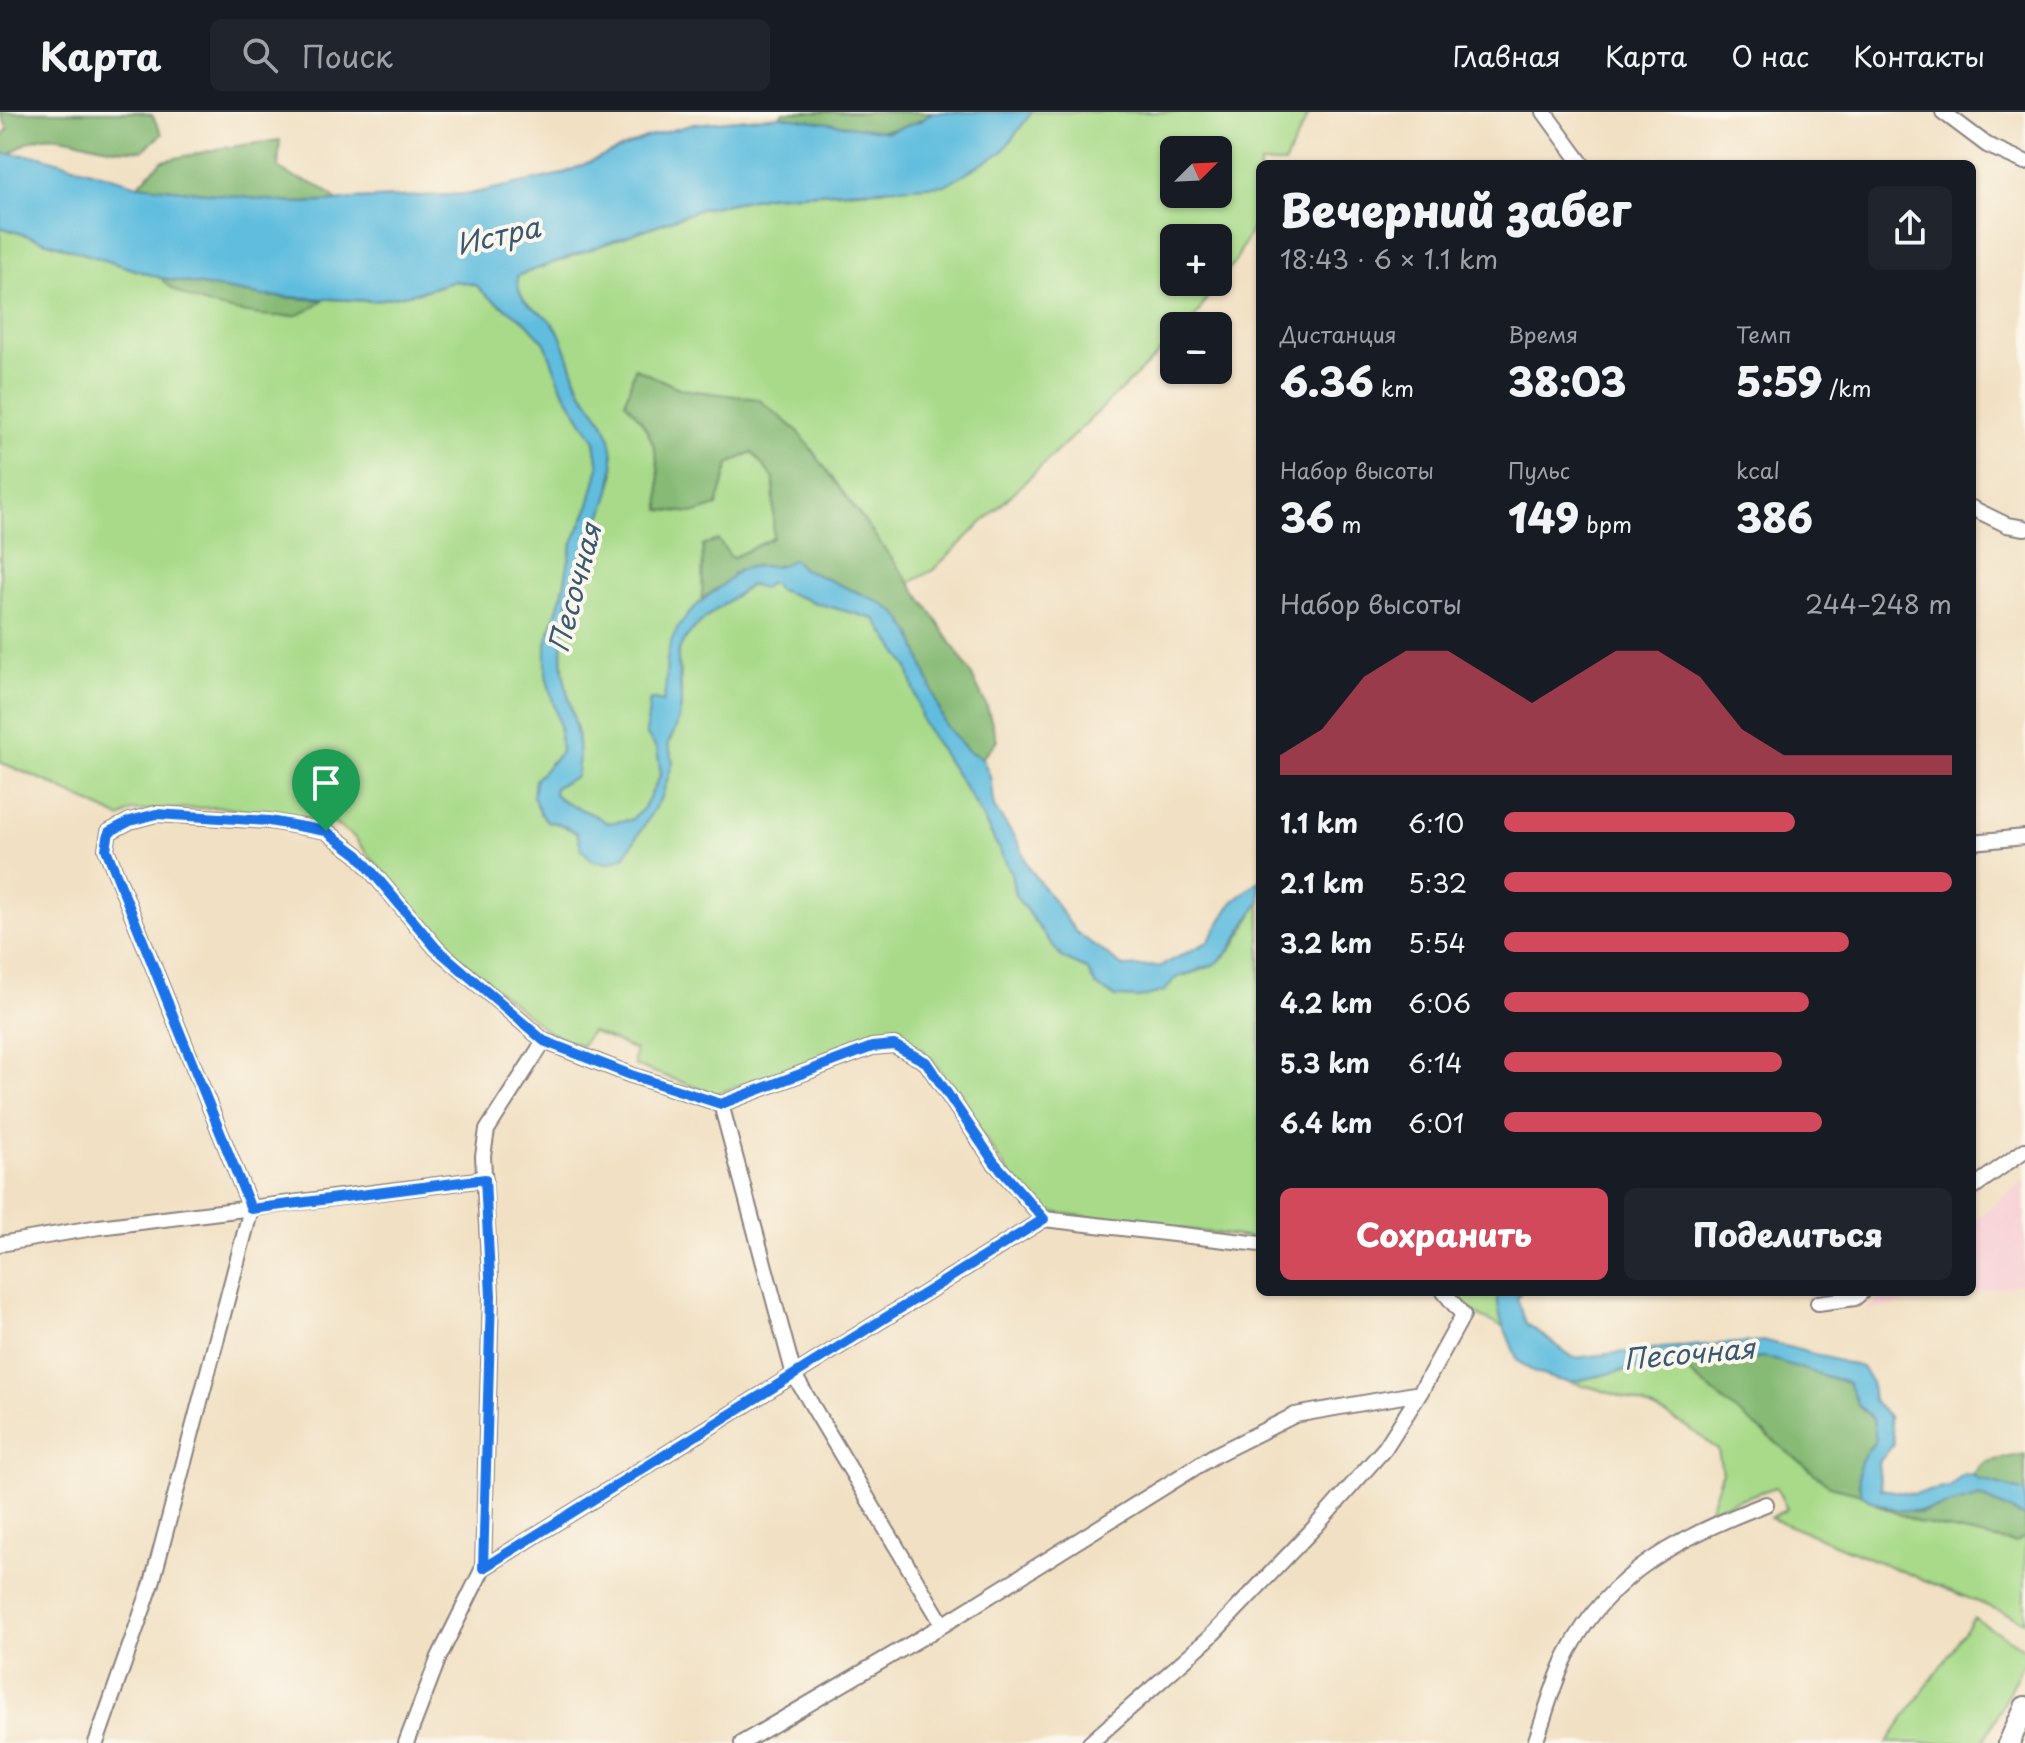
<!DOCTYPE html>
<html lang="ru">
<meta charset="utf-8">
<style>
:root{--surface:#171b24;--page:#20242c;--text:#f1f3f6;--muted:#9ea1a6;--line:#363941;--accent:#d1495b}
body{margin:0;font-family:"Playpen Sans",sans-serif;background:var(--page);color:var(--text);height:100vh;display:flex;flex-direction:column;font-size:30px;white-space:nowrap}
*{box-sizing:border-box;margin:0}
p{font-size:26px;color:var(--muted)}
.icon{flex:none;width:44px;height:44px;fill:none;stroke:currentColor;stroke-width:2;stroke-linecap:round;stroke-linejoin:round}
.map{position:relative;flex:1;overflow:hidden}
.side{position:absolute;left:1256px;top:48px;width:720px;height:1136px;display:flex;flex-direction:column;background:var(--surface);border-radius:12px;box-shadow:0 2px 6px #0004}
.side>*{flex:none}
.needle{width:52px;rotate:66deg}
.buttons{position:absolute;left:1160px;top:24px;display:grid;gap:16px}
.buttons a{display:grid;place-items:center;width:72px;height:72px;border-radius:12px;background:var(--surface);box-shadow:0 2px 6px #0004;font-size:40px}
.pin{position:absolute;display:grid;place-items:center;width:68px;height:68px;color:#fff;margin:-82px -34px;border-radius:50% 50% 50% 0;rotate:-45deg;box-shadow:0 0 8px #0007}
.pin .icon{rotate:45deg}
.round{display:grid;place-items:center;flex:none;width:84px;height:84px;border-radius:12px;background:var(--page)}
.overview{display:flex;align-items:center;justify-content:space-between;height:136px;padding:0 24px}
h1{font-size:44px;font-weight:800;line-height:60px}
.figures{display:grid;grid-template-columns:repeat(3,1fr);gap:12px;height:136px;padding:8px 24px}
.figures div{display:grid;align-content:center}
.figures b{font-size:40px;font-weight:800}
.figures small{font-size:22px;font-weight:400}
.figures p{font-size:22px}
.chart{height:224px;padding:16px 24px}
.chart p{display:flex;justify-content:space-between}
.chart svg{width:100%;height:144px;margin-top:8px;fill:var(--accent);opacity:.7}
.button{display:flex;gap:16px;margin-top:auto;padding:16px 24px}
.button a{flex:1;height:92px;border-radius:12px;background:var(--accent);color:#fff;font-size:32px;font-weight:800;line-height:92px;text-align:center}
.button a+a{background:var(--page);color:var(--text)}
ul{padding:0 24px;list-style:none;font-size:26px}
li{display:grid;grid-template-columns:128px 96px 1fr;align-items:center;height:60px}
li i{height:20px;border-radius:10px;background:var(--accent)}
header{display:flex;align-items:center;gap:48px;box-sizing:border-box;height:112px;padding:0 40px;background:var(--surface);border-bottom:2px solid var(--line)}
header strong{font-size:38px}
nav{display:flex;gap:44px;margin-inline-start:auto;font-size:28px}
.search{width:560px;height:72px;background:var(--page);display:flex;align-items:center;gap:20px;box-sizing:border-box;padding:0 28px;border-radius:12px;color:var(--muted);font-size:30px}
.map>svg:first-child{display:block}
.built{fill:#f7cfd5}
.green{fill:#a8da89;stroke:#657e62;stroke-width:2;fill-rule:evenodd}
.forest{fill:#86ba75;stroke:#546e58;stroke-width:2}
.water{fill:#60bdde;stroke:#41708c;stroke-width:2}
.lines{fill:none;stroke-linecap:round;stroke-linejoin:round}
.minor-casing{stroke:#8a817f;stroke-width:18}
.secondary-casing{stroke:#8a817f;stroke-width:24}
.minor{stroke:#fff;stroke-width:14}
.secondary{stroke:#fff;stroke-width:20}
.route-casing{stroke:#fff;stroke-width:16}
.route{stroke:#1a73e8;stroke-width:10}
.labels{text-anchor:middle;stroke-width:8;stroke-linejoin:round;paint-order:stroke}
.water-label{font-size:28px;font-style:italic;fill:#385874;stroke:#fbf7ec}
</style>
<header>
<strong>Карта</strong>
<div class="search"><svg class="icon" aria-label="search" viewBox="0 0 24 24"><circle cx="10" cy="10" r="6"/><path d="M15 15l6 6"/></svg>Поиск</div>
<nav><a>Главная</a><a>Карта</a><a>О нас</a><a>Контакты</a></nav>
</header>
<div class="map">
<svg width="2025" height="1631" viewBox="0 0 2025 1631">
<rect width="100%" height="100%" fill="#fbf7ec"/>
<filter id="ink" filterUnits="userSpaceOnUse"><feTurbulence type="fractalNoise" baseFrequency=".0125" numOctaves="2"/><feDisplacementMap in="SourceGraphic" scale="16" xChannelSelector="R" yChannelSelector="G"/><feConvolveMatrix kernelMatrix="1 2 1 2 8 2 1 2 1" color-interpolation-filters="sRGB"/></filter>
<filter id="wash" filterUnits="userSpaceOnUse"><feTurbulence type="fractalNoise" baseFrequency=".006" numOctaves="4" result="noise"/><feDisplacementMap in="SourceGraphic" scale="32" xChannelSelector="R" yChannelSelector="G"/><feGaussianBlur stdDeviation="1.8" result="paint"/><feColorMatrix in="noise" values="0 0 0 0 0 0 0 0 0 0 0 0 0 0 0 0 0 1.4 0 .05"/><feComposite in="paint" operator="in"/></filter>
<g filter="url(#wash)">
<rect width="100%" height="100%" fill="#f1e0c3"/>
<path class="built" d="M2025,1067V1171L1865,1199L1888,1180H1972V1111Z"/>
<path class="green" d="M1032,0H1310L1284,52H1260V100L1235,150L1218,170V126H1174V170H1218C1206,184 1201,201 1188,214H1174V227L933,458L878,489L739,458L667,548L668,569L663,590L654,589L646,622L657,636L661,662L644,696L631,708L607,711C591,698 570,696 554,682L555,676L566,668L578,621L563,570L562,530L576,463L595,424L614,364L613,345L608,320L580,276L559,221L523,188L518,178L517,164L701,97L768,84L882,78L1002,40ZM1174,38H1218V82H1174Z
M0,115L161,166L264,184L367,189L419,180L456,169L476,173L486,183L526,210L545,231L562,276L595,329L599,355L588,397L572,433L563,479L546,532V563L559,612L561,641L549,651L547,709L560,712L625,744L662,684L673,650L668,631C683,607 682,587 680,559C679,554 677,546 678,541C685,515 730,488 751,473L764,476L768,472H774L777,477L816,491L875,507L908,556L923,611L976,693L1011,760L1015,783L1062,846L1087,857L1096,874C1131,870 1188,870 1218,850C1237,837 1248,808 1260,789V1127L1043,1099L1030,1093L933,949C912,926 904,924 874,928L715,982L634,953L635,938L591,919L581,934L548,920L439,829L354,725L333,711L221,695L132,699L120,706L50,671L0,650Z
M1453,1180H1500L1497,1186L1504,1215C1483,1208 1466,1198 1453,1180Z
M1765,1245L1861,1382L1880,1394L2025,1405V1509L1770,1406L1787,1397L1776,1375L1710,1397L1722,1361L1718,1338C1675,1300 1626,1284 1571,1270L1630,1257Z
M1974,1506L2025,1537V1547L1983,1631H1887Z"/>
<path class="forest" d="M0,0H139L152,3L162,22L142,39C130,38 116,38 104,35C63,27 46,12 8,44L0,41V26L8,17Z
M783,0H932C891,35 828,12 780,4Z
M280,28L278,56C301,72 319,68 337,89L292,91L138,73L162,49L223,36Z
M161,166L264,184L323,188C314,196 303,203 290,204C257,206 181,193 161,166Z
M635,256L681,277L758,287L798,319L931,500L970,560L987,595L997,628L982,646L968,639L945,613L911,521L878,489L803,457L764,454L739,458L724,472L702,487L703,433L718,428L732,446L773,426L774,367L752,340L729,352L717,394L695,401L660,398C659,352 660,325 625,290Z
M1765,1245L1848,1271L1858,1293L1873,1307L1876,1328C1859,1349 1856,1355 1861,1382L1830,1374L1679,1253Z
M2025,1342V1380L1978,1367L1972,1363L1985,1350Z
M1980,1384L2025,1405V1425L2015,1431L1920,1411L1880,1394L1920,1401Z"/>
<path class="water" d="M932,0H1032L1002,40L945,73L768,84L701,97L517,164C519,202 543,192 558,219C568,237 571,258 580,276C589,292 604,306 609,323C624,375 595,416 576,462C569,481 565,507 563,527C556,576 588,618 576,665L555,675L554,682C570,697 591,698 607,711L631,708L644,696L661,662L657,637L646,622L650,587L663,590C668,571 665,564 667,547C671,513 696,492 721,474C727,470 733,461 740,458C758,449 774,461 793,447L803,457L878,489L898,502L911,521L945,613L968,639L982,646L990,664L994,695L1018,730L1028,754L1076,820L1124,855L1161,854L1208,830L1233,790L1260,768V789L1229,839L1217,851L1174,867L1165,879L1139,886L1116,885L1096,874L1087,857L1062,846L1015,783L1011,760L976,693L923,611L908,556L875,507L816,491L777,477L774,472H768L764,476L750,473C730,489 685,515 678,541C677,546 679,555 679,560C682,590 684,604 668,632L673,650L662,684L625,744L610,751L593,749L582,738L577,721L560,712L547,709L541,703L533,684L535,668L561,640L560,615L546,563V532L563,479L572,433L588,397L599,355L595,329L562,276L545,231L526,210L486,183L476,173L456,169L419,180L373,189L264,184L161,166L0,115V41L40,44L138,73L292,91L327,90L350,87L470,82L562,62L648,25L694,12L780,4L888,20L921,9Z
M1500,1180H1521L1517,1186L1526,1211L1574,1246L1661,1236L1766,1229L1862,1255L1871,1270L1873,1289L1889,1304L1894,1332L1878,1351L1881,1377L1912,1382L1950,1375L1962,1363H1972L1978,1367L2025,1380V1405L1980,1384C1933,1397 1905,1411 1861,1382C1855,1355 1859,1349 1876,1328L1873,1307L1858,1293L1848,1271L1765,1245L1630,1257L1571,1270L1558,1268L1535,1261L1518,1249L1501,1208L1497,1186Z"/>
</g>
<g filter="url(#ink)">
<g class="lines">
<g class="minor-casing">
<path id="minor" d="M1544,0L1582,52
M1943,0L1987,33L2025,50
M1972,396L2007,413L2025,416
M1972,730L2025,725
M721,992L794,1263L943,1513
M1972,1076L2025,1038
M0,1132L99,1115L485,1067
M1818,1191L1855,1186L1862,1180
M483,1456L1044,1107
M96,1631L152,1471L251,1097L106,737L109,720L130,709L156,702L269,709L326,719L358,743L436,836L544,929L631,963L721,992L872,935L894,933L926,950L994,1050L1044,1107L1260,1132
M406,1631L439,1545L483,1456L491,1184L483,1044L487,1018L544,929
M742,1631L943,1513L1215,1343L1295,1303L1420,1281
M1090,1631L1208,1527L1315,1415L1385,1336L1420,1281L1463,1203L1444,1180
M1535,1631C1546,1601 1554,1567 1569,1539C1611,1459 1684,1423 1766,1392"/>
</g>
<g class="secondary-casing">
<path id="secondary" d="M2009,1631L2025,1595"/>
</g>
<use href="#minor" class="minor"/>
<use href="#secondary" class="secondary"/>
</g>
</g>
<g class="lines" filter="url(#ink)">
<g class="route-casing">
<path id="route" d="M156,702L269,709L326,719L358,743L436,836L544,929L631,963L721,992L872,935L894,933L926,950L994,1050L1044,1107L483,1456L491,1184L485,1067L251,1097L106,737L109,720L130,709Z"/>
</g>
<use href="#route" class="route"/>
</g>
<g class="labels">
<g class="water-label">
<text transform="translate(498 124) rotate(-13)" y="10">Истра</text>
<text transform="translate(575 476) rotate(-75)" y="10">Песочная</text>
<text transform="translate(1689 1242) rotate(-5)" y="10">Песочная</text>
</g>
</g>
</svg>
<div class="buttons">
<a><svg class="needle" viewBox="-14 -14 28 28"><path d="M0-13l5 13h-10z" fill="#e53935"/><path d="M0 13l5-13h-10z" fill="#9ea1a6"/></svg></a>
<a>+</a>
<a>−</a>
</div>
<div class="pin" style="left:326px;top:719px;background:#1e9e55"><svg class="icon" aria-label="arrive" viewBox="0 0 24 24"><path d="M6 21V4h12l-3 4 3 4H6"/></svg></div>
<section class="side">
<div class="overview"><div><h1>Вечерний забег</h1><p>18:43 · 6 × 1.1 km</p></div><a class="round"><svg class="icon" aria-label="share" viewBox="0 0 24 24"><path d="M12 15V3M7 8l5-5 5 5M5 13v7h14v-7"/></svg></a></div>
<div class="figures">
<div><p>Дистанция</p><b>6.36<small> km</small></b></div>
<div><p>Время</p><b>38:03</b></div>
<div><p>Темп</p><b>5:59<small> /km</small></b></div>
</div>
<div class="figures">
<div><p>Набор высоты</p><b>36<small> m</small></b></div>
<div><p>Пульс</p><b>149<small> bpm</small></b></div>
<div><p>kcal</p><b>386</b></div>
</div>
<div class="chart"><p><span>Набор высоты</span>244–248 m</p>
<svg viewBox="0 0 160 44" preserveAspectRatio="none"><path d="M0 44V38L10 30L20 14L30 6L40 6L50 14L60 22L70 14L80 6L90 6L100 14L110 30L120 38L130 38L140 38L150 38L160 38V44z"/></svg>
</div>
<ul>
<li><b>1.1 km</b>6:10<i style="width:65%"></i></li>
<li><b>2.1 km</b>5:32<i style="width:100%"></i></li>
<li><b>3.2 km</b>5:54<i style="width:77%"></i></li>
<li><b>4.2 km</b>6:06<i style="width:68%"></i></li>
<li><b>5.3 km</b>6:14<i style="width:62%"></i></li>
<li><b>6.4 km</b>6:01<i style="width:71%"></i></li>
</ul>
<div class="button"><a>Сохранить</a><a>Поделиться</a></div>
</section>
</div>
